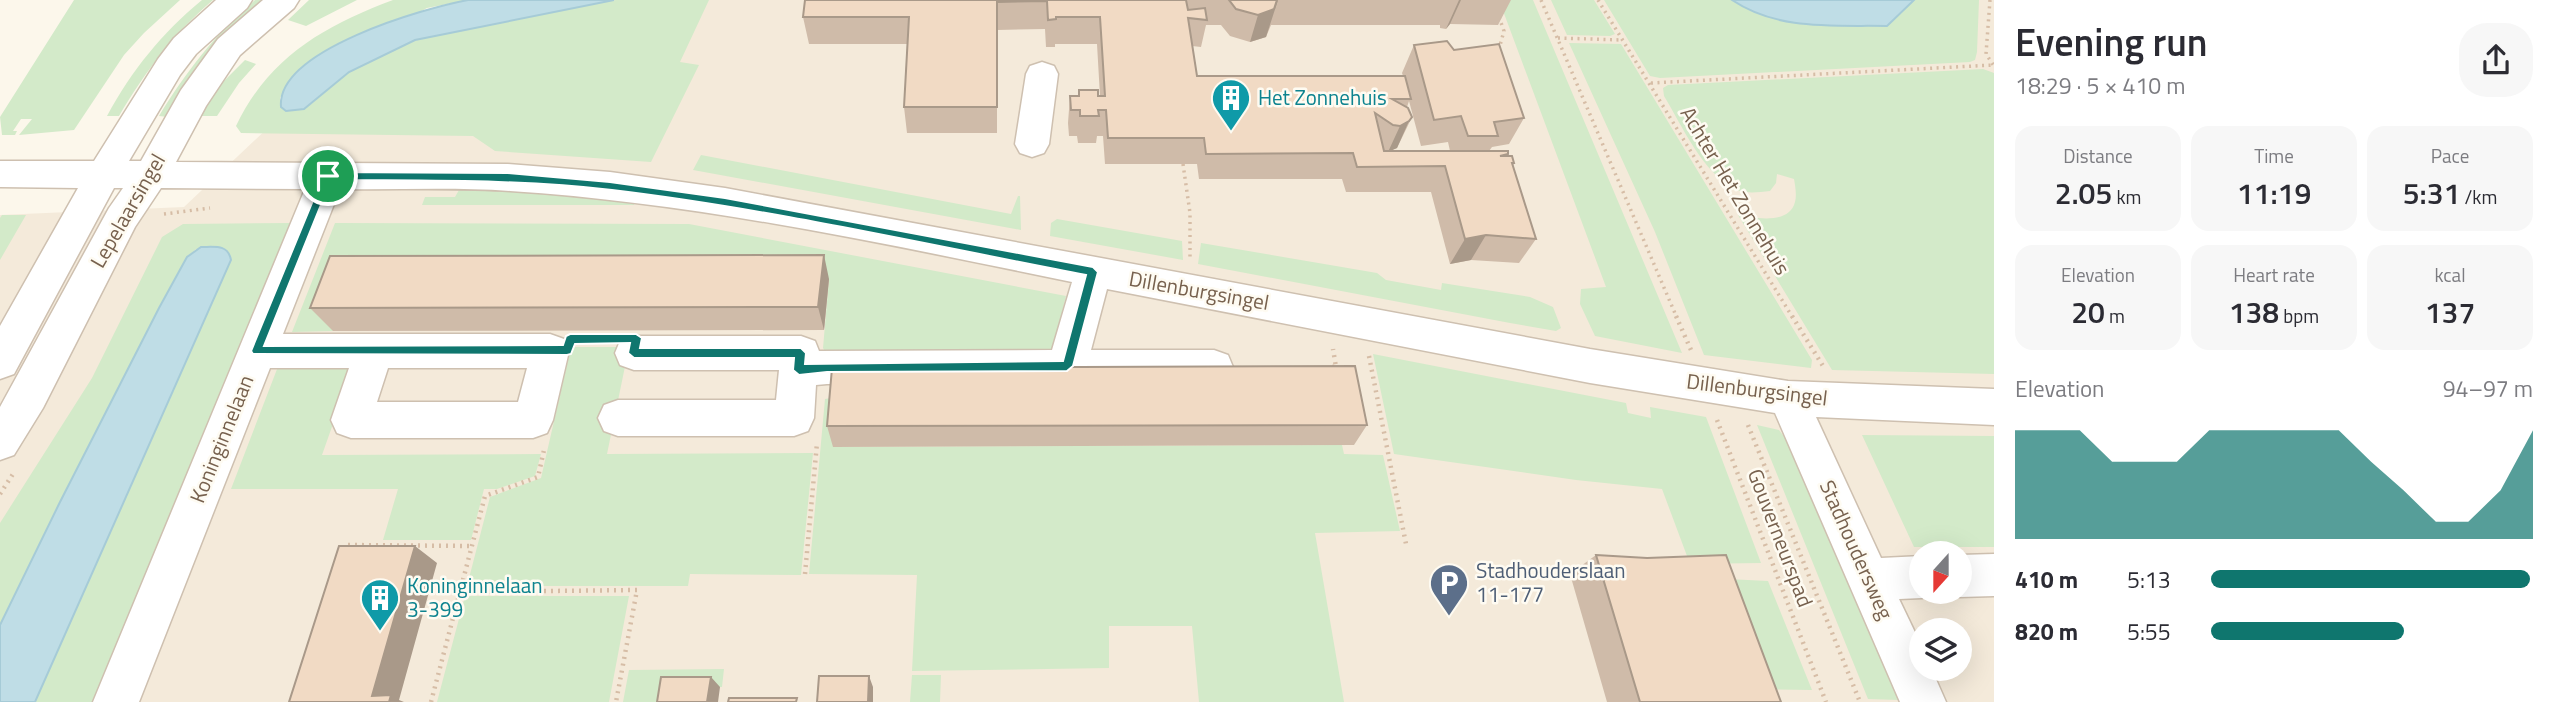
<!DOCTYPE html>
<meta charset="utf-8">
<style>
:root{--surface:#fff;--page:#f7f7f7;--text:#2b2b33;--muted:#7c7c81;--accent:#0f766e}
body{margin:0;font-family:"Titillium Web",sans-serif;background:var(--page);color:var(--text);height:100vh;display:flex;flex-direction:column;font-size:26px;white-space:nowrap}
*{box-sizing:border-box;margin:0}
p{font-size:23px;color:var(--muted)}
.icon{flex:none;width:38px;height:38px;fill:none;stroke:currentColor;stroke-width:2;stroke-linecap:round;stroke-linejoin:round}
.map{position:relative;flex:1;overflow:hidden}
.panel{display:flex;flex-direction:column;background:var(--surface);width:560px}
.panel>*{flex:none}
.needle{width:46px;rotate:201deg}
.controls{position:absolute;left:1909px;top:541px;display:grid;gap:14px}
.controls a{display:grid;place-items:center;width:63px;height:63px;border-radius:50%;background:var(--surface);box-shadow:0 7px 28px #0002;font-size:35px}
.pin{position:absolute;display:grid;place-items:center;width:60px;height:60px;color:#fff;margin:-30px;border:4px solid #fff;border-radius:50%;box-shadow:0 2px 7px #0007}
.round{display:grid;place-items:center;flex:none;width:74px;height:74px;border-radius:28px;background:var(--page)}
.headline{display:flex;align-items:center;justify-content:space-between;height:119px;padding:0 21px}
h1{font-size:38px;font-weight:600;line-height:52px}
.figures{display:grid;grid-template-columns:repeat(3,1fr);gap:10px;height:119px;padding:7px 21px}
.figures div{display:grid;align-content:center;border-radius:18px;background:var(--page);text-align:center}
.figures b{font-size:30px;font-weight:600}
.figures small{font-size:19px;font-weight:400}
.figures p{font-size:19px}
.chart{height:196px;padding:14px 21px}
.chart p{display:flex;justify-content:space-between}
.chart svg{width:100%;height:126px;margin-top:7px;fill:var(--accent);opacity:.7}
ul{padding:0 21px;list-style:none;font-size:23px}
li{display:grid;grid-template-columns:112px 84px 1fr;align-items:center;height:52px}
li i{height:18px;border-radius:9px;background:var(--accent)}
main{display:flex;flex:1;min-height:0}
.map>svg:first-child{display:block}
.residential{fill:#f4eada;fill-rule:evenodd}
.green{fill:#d3eac9}
.water{fill:#bfdde6;stroke:#a6cbd7;stroke-width:2}
.lines{fill:none;stroke-linecap:round;stroke-linejoin:round}
.minor-casing{stroke:#cec0b0;stroke-width:3}
.path-far1{stroke:#d6bda6;stroke-width:3.5;stroke-dasharray:2 4.5;stroke-linecap:butt}
.path{stroke:#d6bda6;stroke-width:4.5;stroke-dasharray:2 5;stroke-linecap:butt}
.minor{fill:#fff;fill-rule:evenodd}
.wall{fill:#cfbba9;fill-rule:evenodd}
.shaded-wall{fill:#a99989}
.building{fill:#f1dac4;stroke:#a99989;stroke-width:2}
.route{fill:#0f766e;stroke:#fff;stroke-width:2;fill-rule:evenodd}
.labels{text-anchor:middle;stroke-width:5;stroke-linejoin:round;paint-order:stroke}
.culture-label{font-size:21px;fill:#0d838f;stroke:#fefbf2;text-anchor:start}
.street-label{font-size:21px;fill:#77614e;stroke:#fefbf2}
.service-label{font-size:21px;fill:#4e5e75;stroke:#fefbf2;text-anchor:start}
</style>
<main>
<div class="map">
<svg width="1994" height="702" viewBox="0 0 1994 702">
<rect width="100%" height="100%" fill="#fcf7eb"/>
<path class="residential" d="M537,0H1994V702H0V215L184,207L290,107L373,42ZM1922,553H1960V592H1922ZM1922,630H1960V668H1922Z"/>
<path class="green" d="M74,0H180L144,33L124,55L74,130L19,135L32,119H21L13,131H17L15,135H2L0,117Z
M202,0H213C174,33 145,72 119,116H107C132,70 162,33 202,0Z
M255,0H266L168,117L159,116C186,72 215,34 255,0Z
M309,0H357L306,26L288,20Z
M393,0H468L427,8L288,83L280,98L281,107L310,105L349,72L388,51L433,34L616,0H709L680,62L699,65L651,162L495,151L473,136L241,133L236,126C269,57 324,26 393,0Z
M1499,0H1533L1682,353L1595,336L1580,304L1581,289L1606,287Z
M1551,0H1594L1615,34L1610,36L1567,35Z
M1604,0H1732L1738,4L1887,26L1914,0H1979L1977,52L1975,60L1970,62L1660,78L1650,76Z
M1569,43L1621,44L1812,360L1811,368L1704,355L1655,232Z
M245,60L256,64L239,83L217,116H198L212,93Z
M1983,69L1994,73V374L1832,370L1738,215C1755,218 1789,225 1795,202C1797,195 1795,185 1794,179L1777,174L1776,183L1770,191C1759,192 1748,194 1737,190C1702,173 1683,127 1664,96L1663,88L1668,85Z
M701,155L1011,214L1018,196H1020L1021,230L693,170Z
M459,190L544,193L635,202L634,205H422L425,197H455Z
M2,215H26L0,260V218Z
M1057,219L1182,241L1183,260L1050,236L1051,223Z
M294,223L95,702H35L231,260L196,249L187,257L60,502L0,625V523L92,378L162,237L183,224Z
M335,223L689,224L1066,296L1053,348L1045,353H826L823,348L829,279L352,280L333,331L292,332Z
M1201,243L1377,273L1386,280L1441,290L1442,283L1530,297L1553,307L1561,328L1556,331L1510,323L1198,264Z
M571,347H629L607,454L813,453L801,575L690,574L688,586H467L490,497L541,478Z
M1373,354L1626,403L1628,413L1651,418L1650,407L1706,417L1761,563L1690,564L1662,489L1576,480L1394,454Z
M346,363L352,370L322,455L541,454L535,476L497,489H484L471,540H383L398,489H231L279,364Z
M831,398L833,447L1342,445L1344,454L1383,455L1400,531L1315,533L1344,702H1199L1192,626H1109V668L912,671L917,575L809,574L825,399Z
M1757,425L1779,430L1792,447L1899,700L1868,699Z
M1862,435L1994,436V547H1914Z
M1707,578L1768,581L1812,690L1746,689Z
M465,596H629L609,702H437Z
M724,669L722,687H670L669,702H623L629,670Z
M912,675H941L940,702H910Z"/>
<path class="water" d="M468,0H614L415,40L349,72L304,109L286,111L281,107C276,50 425,8 468,0Z
M1732,0H1914L1887,26C1834,25 1778,31 1732,0Z
M201,247C215,247 228,244 231,260L35,702H0V625L60,502L159,308L187,257Z"/>
<g class="lines">
<g class="minor-casing">
<path id="minor" d="M216,0H252L247,8L196,54L180,75L129,161H141L181,90L218,39L263,0H299L294,8L240,55L206,106L176,162L508,164L610,172L725,188L1590,349L1788,381L1994,389V425L1816,417L1881,558L1922,556V592H1937L1922,598L1899,599L1922,647V668H1931L1946,702H1900L1775,413L1590,383L1107,289L1091,350H1214L1228,355L1233,367L1228,379L1214,384H827L816,385L814,418L808,431L794,436H618L604,431L598,418L604,405L618,400H776L779,370H634L620,365L615,353L620,341L634,336H801L815,341L819,351L1052,350L1072,282C887,244 698,203 510,191C454,187 397,190 340,189L283,334H550L564,339L569,351L553,420L547,433L533,438H351L337,433L331,420L349,368H270L139,702H93L305,189L161,188L135,227L43,408L14,455L0,460V407L109,208L123,188H114L14,374L0,379V326L78,188L0,187V161H94L158,59L174,38ZM388,368H527L518,402H377Z
M1042,62L1054,66L1058,74L1049,144L1044,153L1032,157L1020,153L1015,144L1026,74L1030,66Z
M1994,554V596L1960,597L1947,592H1960V555Z"/>
</g>
<path class="path-far1" d="M1541,0L1677,318
M1598,0L1793,318
M1990,0L1986,54L1994,66
M1499,17L1504,31L1499,49
M1558,38L1622,40
M1651,83L1993,65
M1183,164L1190,213V258
M164,214L210,208"/>
<path class="path" d="M1676,316L1691,350
M1792,316L1823,366
M582,339H605
M1369,356L1406,544
M1332,367H1336L1333,349
M1717,420L1826,702
M1748,425L1860,702
M0,494L13,474
M348,545L472,546
M805,574L817,443
M460,592L637,590L616,702
M431,702L485,496L538,477L544,450"/>
<use href="#minor" class="minor"/>
</g>
<path class="wall" d="M805,0H1511L1498,25L1450,24L1446,29L1440,28V25H1271L1266,37L1250,42L1230,36L1221,25H1206L1201,47L1192,46L1197,76H1403L1402,73L1414,45L1454,50L1524,118L1509,144L1492,147L1489,151L1507,156L1514,163L1513,166L1536,239L1519,263L1471,260L1450,264L1431,192H1346L1342,179H1199L1197,164H1105L1103,136H1097L1096,143H1078L1077,136H1069L1068,123L1070,96H1078L1079,90L1100,96L1097,44H1055V47H1046L1045,29L997,30V133H907L904,107L907,44H809L803,17ZM1409,101L1421,146L1448,142L1450,151H1389L1397,148L1412,117L1407,107Z
M829,279L824,330L333,331L310,308Z
M1367,425L1354,445L833,447L827,426Z
M1596,555L1781,702H1607L1570,574Z"/>
<path class="shaded-wall" d="M1278,0L1266,37L1250,42L1258,15Z
M1459,0H1461L1450,24L1446,29Z
M1409,121L1397,148L1388,152L1400,126Z
M1486,235L1471,260L1450,264L1465,239Z
M824,255L829,279L824,330L818,307Z
M415,546L437,563L399,700L404,702H385L372,696Z
M869,676L873,687V702H868Z
M711,677L720,687L718,702H707Z"/>
<path class="building" d="M805,0H1186L1188,10L1205,8L1207,20L1188,18L1197,76H1405L1411,99H1392L1408,108L1412,117L1409,121L1400,126L1393,125L1375,113L1384,151H1508V154L1500,156H1512L1514,163H1512L1536,239L1486,235L1465,239L1445,166L1357,167L1353,153L1206,154L1204,138H1108L1106,110H1098L1099,116H1080V110H1071L1070,96H1079V90H1098V96H1105L1100,17H1056V19L1048,20L1047,1L997,2V107H904L909,17H803Z
M1229,0H1277L1274,9L1258,15L1236,9Z
M1447,41L1454,50L1499,44L1524,118L1494,122L1498,136H1468L1461,116L1434,120L1414,45Z
M824,255L818,307L310,308L330,256Z
M1355,366L1367,425L827,426L832,368Z
M339,546H415L372,696L391,695L389,702H289Z
M1596,555L1647,558L1726,555L1781,702H1640Z
M819,676H869L868,702H817Z
M661,677H711L707,702H657Z
M729,698H797L796,702H728Z"/>
<path class="route" d="M328,172L508,173L610,182L725,198L1093,267L1098,272L1073,366L1067,371L827,372L799,375L793,370L794,358H634L628,353L630,343L575,344L571,354L567,355L253,354L251,351L323,176ZM331,180C425,181 519,179 612,190C771,209 929,245 1086,275L1063,361L805,364L806,353L801,348H640L642,338L636,334H570L566,336L563,345L264,346Z"/>
<defs>
<g id="building-pin" transform="scale(2.0125)"><path d="M0 17L-7.5 6A9.5 9.5 0 1 1 7.5 6Z" fill="#0f9aa8" stroke="#fefbf2"/><path d="M-4-6H4V6H1V3H-1V6H-4ZM-2.5-4.3h1.7v1.8h-1.7ZM.8-4.3h1.7v1.8H.8ZM-2.5-1h1.7V.8h-1.7ZM.8-1h1.7V.8H.8Z" fill="#fff"/></g>
<g id="parking-pin" transform="scale(2.0125)"><path d="M0 17L-7.5 6A9.5 9.5 0 1 1 7.5 6Z" fill="#5c6f8a" stroke="#fefbf2"/><path d="M-3.5-5.5H1a3.5 3.5 0 0 1 0 7H-1V5.5H-3.5ZM-1-3.4V-.6H.8a1.4 1.4 0 0 0 0-2.8Z" fill="#fff"/></g>
</defs>
<g fill-rule="evenodd">
<use href="#building-pin" x="1231" y="98"/>
<use href="#parking-pin" x="1449" y="583"/>
<use href="#building-pin" x="380" y="598"/>
</g>
<g class="labels">
<g class="culture-label">
<text x="1258" y="105">Het Zonnehuis</text>
<text x="407" y="593">Koninginnelaan<tspan x="407" dy="24">3-399</tspan></text>
</g>
<g class="street-label">
<text transform="translate(1735 191) rotate(59)" y="7">Achter Het Zonnehuis</text>
<text transform="translate(128 211) rotate(-60)" y="7">Lepelaarsingel</text>
<text transform="translate(1199 291) rotate(10)" y="7">Dillenburgsingel</text>
<text transform="translate(1757 390) rotate(7)" y="7">Dillenburgsingel</text>
<text transform="translate(222 439) rotate(-68)" y="7">Koninginnelaan</text>
<text transform="translate(1780 538) rotate(69)" y="7">Gouverneurspad</text>
<text transform="translate(1856 550) rotate(66)" y="7">Stadhoudersweg</text>
</g>
<g class="service-label">
<text x="1476" y="578">Stadhouderslaan<tspan x="1476" dy="24">11-177</tspan></text>
</g>
</g>
</svg>
<div class="controls">
<a><svg class="needle" viewBox="-14 -14 28 28"><path d="M0-13l5 13h-10z" fill="#e53935"/><path d="M0 13l5-13h-10z" fill="#7c7c81"/></svg></a>
<a><svg class="icon" aria-label="layers" viewBox="0 0 24 24"><path d="M12 4l9 5-9 5-9-5zM3 14l9 5 9-5"/></svg></a>
</div>
<div class="pin" style="left:328px;top:176px;background:#1e9e55"><svg class="icon" aria-label="arrive" viewBox="0 0 24 24"><path d="M6 21V4h12l-3 4 3 4H6"/></svg></div>
</div>
<section class="panel">
<div class="headline"><div><h1>Evening run</h1><p>18:29 · 5 × 410 m</p></div><a class="round"><svg class="icon" aria-label="share" viewBox="0 0 24 24"><path d="M12 15V3M7 8l5-5 5 5M5 13v7h14v-7"/></svg></a></div>
<div class="figures">
<div><p>Distance</p><b>2.05<small> km</small></b></div>
<div><p>Time</p><b>11:19</b></div>
<div><p>Pace</p><b>5:31<small> /km</small></b></div>
</div>
<div class="figures">
<div><p>Elevation</p><b>20<small> m</small></b></div>
<div><p>Heart rate</p><b>138<small> bpm</small></b></div>
<div><p>kcal</p><b>137</b></div>
</div>
<div class="chart"><p><span>Elevation</span>94–97 m</p>
<svg viewBox="0 0 160 44" preserveAspectRatio="none"><path d="M0 44V6L10 6L20 6L30 17L40 17L50 17L60 6L70 6L80 6L90 6L100 6L110 17L120 27L130 38L140 38L150 27L160 6V44z"/></svg>
</div>
<ul>
<li><b>410 m</b>5:13<i style="width:99%"></i></li>
<li><b>820 m</b>5:55<i style="width:60%"></i></li>
</ul>
</section>
</main>
